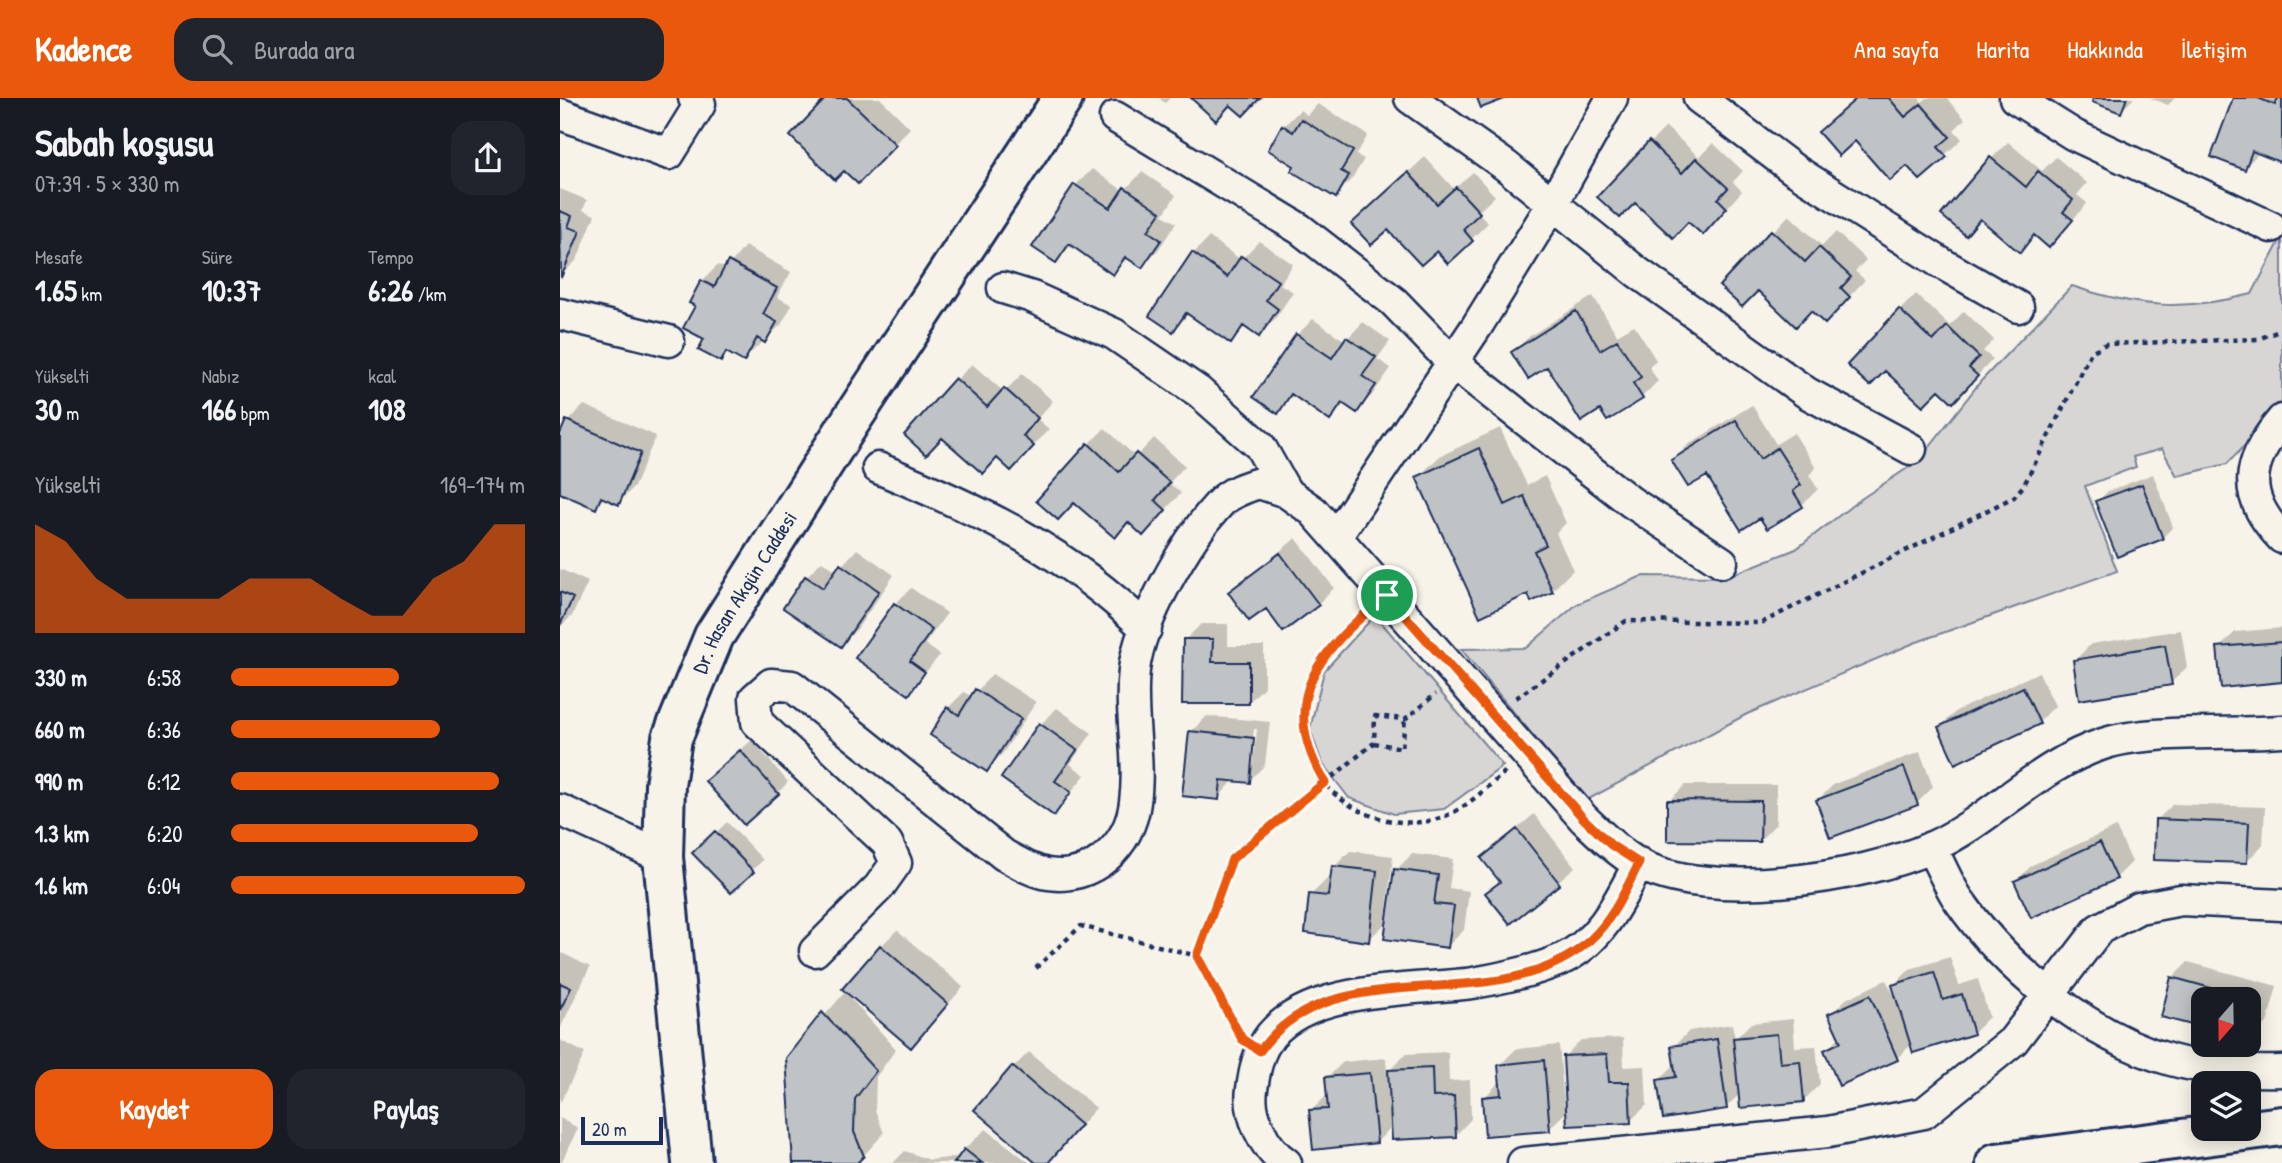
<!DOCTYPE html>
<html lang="tr">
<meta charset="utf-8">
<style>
:root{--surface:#171b24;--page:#20242c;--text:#f1f3f6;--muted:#9ea1a6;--accent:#ea580c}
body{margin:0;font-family:"Patrick Hand",sans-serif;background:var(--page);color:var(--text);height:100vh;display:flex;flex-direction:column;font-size:26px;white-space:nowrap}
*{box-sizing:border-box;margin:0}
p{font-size:23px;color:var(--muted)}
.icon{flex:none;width:38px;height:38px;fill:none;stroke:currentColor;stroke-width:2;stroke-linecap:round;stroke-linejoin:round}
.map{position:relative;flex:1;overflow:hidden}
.details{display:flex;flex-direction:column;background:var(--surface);width:560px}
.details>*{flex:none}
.needle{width:46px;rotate:200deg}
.controls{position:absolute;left:1631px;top:889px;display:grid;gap:14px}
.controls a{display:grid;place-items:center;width:70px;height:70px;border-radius:14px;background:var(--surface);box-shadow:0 4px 18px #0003;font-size:35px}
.scale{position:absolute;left:21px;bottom:18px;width:82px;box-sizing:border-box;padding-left:7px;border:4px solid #1b2f5e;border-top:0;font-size:19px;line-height:24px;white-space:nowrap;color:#1b2f5e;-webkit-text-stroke:5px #f7f3e8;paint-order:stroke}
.pin{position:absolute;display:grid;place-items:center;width:60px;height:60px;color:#fff;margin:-30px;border:4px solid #fff;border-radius:50%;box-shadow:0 2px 7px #0007}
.round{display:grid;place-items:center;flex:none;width:74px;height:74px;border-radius:21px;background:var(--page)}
.head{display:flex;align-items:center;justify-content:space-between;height:119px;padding:0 35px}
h1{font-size:38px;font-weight:800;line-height:52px}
.figures{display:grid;grid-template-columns:repeat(3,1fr);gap:10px;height:119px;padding:7px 35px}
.figures div{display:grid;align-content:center}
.figures b{font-size:30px;font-weight:800}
.figures small{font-size:19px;font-weight:400}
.figures p{font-size:19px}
.chart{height:196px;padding:14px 35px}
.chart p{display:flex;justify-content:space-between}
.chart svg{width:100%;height:126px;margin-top:7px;fill:var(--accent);opacity:.7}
.primary-button{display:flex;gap:14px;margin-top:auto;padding:14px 35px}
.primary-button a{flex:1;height:80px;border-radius:21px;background:var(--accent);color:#fff;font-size:28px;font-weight:800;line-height:80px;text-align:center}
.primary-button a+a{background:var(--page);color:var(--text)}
ul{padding:0 35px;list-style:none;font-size:23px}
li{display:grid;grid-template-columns:112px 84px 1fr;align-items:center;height:52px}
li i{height:18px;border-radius:9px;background:var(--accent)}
header{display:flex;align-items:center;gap:42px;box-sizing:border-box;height:98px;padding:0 35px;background:var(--accent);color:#fff}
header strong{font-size:33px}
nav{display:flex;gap:38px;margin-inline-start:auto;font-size:24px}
.search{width:490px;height:63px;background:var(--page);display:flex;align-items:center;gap:18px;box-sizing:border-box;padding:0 24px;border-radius:21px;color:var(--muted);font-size:26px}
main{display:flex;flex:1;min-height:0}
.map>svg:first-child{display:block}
.green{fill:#d7d6d4;stroke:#798299;stroke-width:2}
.shadow{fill:#0003;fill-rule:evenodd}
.building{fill:#c0c3c5;stroke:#1b2f5e;stroke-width:2}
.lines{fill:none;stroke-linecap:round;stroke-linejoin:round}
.street-casing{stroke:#1b2f5e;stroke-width:35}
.secondary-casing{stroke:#1b2f5e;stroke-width:44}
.path{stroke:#1b2f5e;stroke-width:4.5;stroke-dasharray:5 5;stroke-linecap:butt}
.street{stroke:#f7f3e8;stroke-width:30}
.secondary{stroke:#f7f3e8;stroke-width:38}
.route-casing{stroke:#fff;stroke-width:14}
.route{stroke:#ea580c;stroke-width:9}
.labels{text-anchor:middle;stroke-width:5;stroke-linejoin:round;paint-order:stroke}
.street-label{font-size:21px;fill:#1b2f5e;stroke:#f7f3e8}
</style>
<header>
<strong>Kadence</strong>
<div class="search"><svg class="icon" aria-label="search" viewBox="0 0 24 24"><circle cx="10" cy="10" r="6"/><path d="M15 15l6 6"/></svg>Burada ara</div>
<nav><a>Ana sayfa</a><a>Harita</a><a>Hakkında</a><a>İletişim</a></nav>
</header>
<main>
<section class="details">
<div class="head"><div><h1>Sabah koşusu</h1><p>07:39 · 5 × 330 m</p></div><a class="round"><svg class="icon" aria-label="share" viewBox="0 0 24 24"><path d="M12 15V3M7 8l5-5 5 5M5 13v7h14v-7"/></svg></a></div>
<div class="figures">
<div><p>Mesafe</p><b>1.65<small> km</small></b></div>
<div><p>Süre</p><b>10:37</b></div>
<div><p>Tempo</p><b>6:26<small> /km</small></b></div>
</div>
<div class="figures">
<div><p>Yükselti</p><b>30<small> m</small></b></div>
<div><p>Nabız</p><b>166<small> bpm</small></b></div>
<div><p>kcal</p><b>108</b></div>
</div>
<div class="chart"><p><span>Yükselti</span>169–174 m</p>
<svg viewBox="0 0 160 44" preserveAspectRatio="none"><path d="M0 44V6L10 12L20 25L30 32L40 32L50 32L60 32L70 25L80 25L90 25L100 32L110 38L120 38L130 25L140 19L150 6L160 6V44z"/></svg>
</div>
<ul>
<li><b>330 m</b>6:58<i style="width:57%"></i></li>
<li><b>660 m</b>6:36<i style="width:71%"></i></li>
<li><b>990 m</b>6:12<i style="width:91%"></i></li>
<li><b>1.3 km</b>6:20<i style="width:84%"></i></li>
<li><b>1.6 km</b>6:04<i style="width:100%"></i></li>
</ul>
<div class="primary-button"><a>Kaydet</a><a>Paylaş</a></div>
</section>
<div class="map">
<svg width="1722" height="1065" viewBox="0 0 1722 1065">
<rect width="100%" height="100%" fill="#f7f3e8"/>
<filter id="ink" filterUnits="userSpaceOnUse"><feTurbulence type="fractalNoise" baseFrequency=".0143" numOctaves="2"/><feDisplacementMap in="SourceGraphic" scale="14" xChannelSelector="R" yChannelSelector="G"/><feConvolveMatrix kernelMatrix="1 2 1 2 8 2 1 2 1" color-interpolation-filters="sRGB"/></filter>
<g filter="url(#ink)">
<path class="green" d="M1722,139V308L1667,366L1617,378L1602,351L1573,359L1576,369L1525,388L1557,473L1354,545L1187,616L1027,702L901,551L966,550L1017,506L1082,478L1166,479L1236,451L1298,403L1358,363L1421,283L1512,188C1577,210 1625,213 1692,196Z
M815,517L943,668L884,711L834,716L789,700L762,665L750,631L764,573Z"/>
<path class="shadow" d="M269,0H320L350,30L298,84L284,70Z
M599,0H610L605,5Z
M1297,0H1359L1362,4L1367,0H1386L1405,21L1394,32L1402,41L1360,80L1347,66L1296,41L1260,34Z
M1535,0H1574L1561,13Z
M1590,0H1615L1608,7Z
M1675,0H1722V63L1700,54L1684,70Z
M758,6L808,37L796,57L804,61L792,81L776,97L737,67L724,28L740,12L747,17Z
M1106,29L1139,59L1153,45L1183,73L1173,84L1182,93L1159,119L1129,122L1075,103L1090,45Z
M1448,44L1482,73L1496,59L1527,85L1517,97L1527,105L1505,131L1476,136L1460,152L1421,120L1406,135L1432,60Z
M865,59L894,91L913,74L935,98L918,114L928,125L889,163L877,150L829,129L810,110Z
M532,71L564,93L582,74L616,97L603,117L616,125L598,152L582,168L569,159L553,174L513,146L496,163L474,148L516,87Z
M0,91L27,102L23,112L35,117L17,162L0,178Z
M1229,117L1262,148L1276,134L1306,162L1295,173L1305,182L1281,207L1162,188Z
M649,139L681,162L699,143L733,166L720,186L733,194L715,221L699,237L686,228L670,243L630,215L613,232L633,156Z
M185,148L231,174L217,199L232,207L221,227L184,261L169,253L160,262L146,240L138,207L142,183L158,167L166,171Z
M1356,196L1390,228L1404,213L1434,242L1423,253L1433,261L1409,287L1379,290L1340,212Z
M1033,198L1057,237L1074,227L1096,262L1089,269L1098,283L1082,299L1041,310L987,267L953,254L970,238Z
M753,221L785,243L803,224L830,243L817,261L831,270L812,297L796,313L785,305L770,321L734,296L717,313L737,237Z
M412,266L444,294L462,276L493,303L477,321L489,331L467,355L397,281Z
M24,307L96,338L74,389L58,405L45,399L35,409L0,393V340L8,323Z
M1192,307L1216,346L1234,335L1256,370L1249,377L1258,391L1242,407L1201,417L1147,375L1113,362L1129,346Z
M545,330L576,359L594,340L625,368L609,385L621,395L583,436L569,423L555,438L529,346Z
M940,330L967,387L985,378L1006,425L996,435L1013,472L992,493L968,494L858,379L880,358Z
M1593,376L1613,429L1602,440L1537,404L1548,393Z
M736,440L774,490L758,506L706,508L670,494Z
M297,451L334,477L297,531L281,547L246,479L262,463L277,473Z
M0,471L28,484L12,518L0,529Z
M351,490L387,515L365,546L380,557L348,595L335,506Z
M641,526H668V548H704V589L688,605L625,542Z
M1722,530V583L1659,550L1675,534Z
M1621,532L1627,569L1611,585L1515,562L1531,546Z
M1479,574L1495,608L1479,624L1380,629L1396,613Z
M432,576L476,604L443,655L427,671L388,610L404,594L412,599Z
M497,610L532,635L510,666L525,677L494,715L443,679L481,626Z
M647,618L710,624L705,667L689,683L674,682L658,700L631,634ZM694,631H697L693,668H690Z
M192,642L228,684L218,695L158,672Z
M1360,654L1373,689L1357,705L1258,702L1274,686Z
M1125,687H1216V726L1200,742L1109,703Z
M1613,706L1705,709L1703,747L1687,763L1597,722Z
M974,716L1015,769L950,824L928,796L941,782L923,760Z
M167,724L203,762L171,793L135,755Z
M1556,729L1572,764L1556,780L1456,783L1472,767Z
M790,753L833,758L825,826L808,842L751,797L767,781L772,782L774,769Z
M852,756L893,761L889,790L909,793L904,832L888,848L836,772Z
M337,832L403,889L367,931L321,848Z
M0,854L30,869L0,931Z
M1390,859L1399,887L1418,881L1429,919L1413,935L1352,946L1337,960L1266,953L1280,938L1270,917L1286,901L1326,882L1341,910L1334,887L1350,871Z
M1628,864L1717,888L1707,925L1689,941V901H1643V929L1603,917L1612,880Z
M285,894L336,951L316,979L315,1012L324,1035L297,1065H235L227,961Z
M1233,921L1235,949L1256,948L1260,986L1244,1002L1181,995L1166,1009L1099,982L1116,965L1113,949L1129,933L1172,926L1175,941L1191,925Z
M1063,940L1064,969L1085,968L1087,1007L1070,1023L1008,1012L989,1031L924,1000L940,983V967L956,951L999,947L1004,1007L1007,1006L1005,958L1021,942Z
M0,942L25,955L0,1005Z
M469,954L536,1010L487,1065H479L453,970Z
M888,954L889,983L910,982L911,1021L895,1038L833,1027L817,1044L751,1013L767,997V980L783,964L826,960L827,975L846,956Z
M0,1020L18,1030L1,1065H0Z
M426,1031L470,1065H333L345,1053L370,1062L396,1059Z"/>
<path class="building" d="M266,0H287L336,47L298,86L284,73L275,82L230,38Z
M631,0H700L683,18L670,7L656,23Z
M917,0H947L921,10Z
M1297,0H1329L1345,19L1361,6L1390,39L1378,49L1387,59L1360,82L1347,68L1330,83L1295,43L1279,58L1258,34Z
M1533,0H1567L1561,15L1532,4Z
M1673,0H1698L1715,7L1718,0H1722V65L1692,53L1685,72L1651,59Z
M741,21L793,53L781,73L789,77L776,100L731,73L734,68L708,52L722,27L733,34Z
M1089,43L1122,75L1136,60L1168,90L1158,101L1167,110L1143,137L1128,124L1113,140L1075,105L1060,120L1037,99Z
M1430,59L1466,89L1478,73L1513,102L1503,114L1513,122L1489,150L1474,137L1460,155L1420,121L1406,138L1381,117Z
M848,74L877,106L896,89L920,115L903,131L913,143L888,166L877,153L861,167L828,132L811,147L791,126Z
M514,86L550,110L564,89L601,114L588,133L601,142L582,170L565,159L553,177L509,146L496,165L472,149Z
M0,113L12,118L8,129L20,133L1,180Z
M1211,132L1245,164L1259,149L1291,179L1281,190L1290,199L1265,226L1251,213L1236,229L1198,193L1182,209L1159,188Z
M632,154L667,179L681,158L718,183L706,202L718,211L699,239L683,228L671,246L626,215L613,234L589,218Z
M168,163L217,190L203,216L217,224L205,245L197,240L184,264L166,254L161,264L138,252L144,241L123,230L135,208L129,205L141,182L154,189Z
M1339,211L1373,243L1387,228L1419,259L1409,270L1418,278L1393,305L1379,292L1363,308L1325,273L1310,288L1287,267Z
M1016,213L1040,252L1057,242L1081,279L1073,285L1083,301L1047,323L1040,312L1021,324L987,269L968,281L951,254Z
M736,236L772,260L786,239L816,259L802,278L816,287L797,315L782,305L770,323L731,296L718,316L693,299Z
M395,280L427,309L444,290L478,320L463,338L474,348L451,373L437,360L423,376L382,340L366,357L344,337Z
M6,322L81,355L59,407L41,399L36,411L0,395V336Z
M1176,322L1200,361L1217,350L1241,387L1233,393L1243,409L1207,431L1200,420L1181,432L1147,378L1128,389L1111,362Z
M528,345L559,374L576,355L610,385L595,402L606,412L583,438L568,424L555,440L514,405L498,422L476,403Z
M919,350L945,407L964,398L986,447L974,453L993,494L971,504L968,496L920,519L856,379Z
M1582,386L1603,441L1557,459L1535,403Z
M720,455L759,507L723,534L706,511L689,523L668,494Z
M280,466L319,493L281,549L223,510L245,478L263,490Z
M0,494L13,500L0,527Z
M334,505L372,532L350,563L365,574L349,597L295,560Z
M623,541H653L652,564H689V606H622Z
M1722,544V584L1661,590L1657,549Z
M1605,547L1612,587L1519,602L1513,562Z
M1463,589L1480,626L1395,666L1378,629Z
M415,591L461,621L427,674L370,637L387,609L399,617Z
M479,625L517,652L495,683L511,694L494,718L441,680Z
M629,633L694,640L690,685L661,682L659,702L622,698Z
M180,652L219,696L184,727L145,683Z
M1344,669L1358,707L1270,740L1256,702Z
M1107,702L1201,703L1200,744L1107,743Z
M1595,721L1689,725L1687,765L1594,762Z
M957,731L1000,786L950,826L925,795L940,784L921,760Z
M155,733L194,774L171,795L132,755Z
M1540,744L1557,781L1471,820L1454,783Z
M772,768L817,773L809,844L745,835L749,796L768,798Z
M834,771L878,777L874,806L894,808L888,850L824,841Z
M320,847L388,906L351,950L282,891Z
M1374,874L1383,902L1402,896L1414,936L1353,955L1332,887Z
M1611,879L1702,904L1691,943H1689V901H1643V930L1601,919Z
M0,885L11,890L0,912Z
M1310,897L1338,962L1279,988L1264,952L1281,944L1268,916Z
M262,914L316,973L295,1001L294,1034L304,1058L297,1065H233L226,960Z
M1217,936L1220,965L1240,963L1244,1004L1180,1010L1173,940Z
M1157,941L1167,1011L1103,1021L1097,982L1116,979L1111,948Z
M1047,956L1049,984H1069L1071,1025L1007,1028L1003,958Z
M984,962L990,1033L925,1038L922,999L941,997L938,967Z
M452,968L521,1027L488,1065H476L414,1012Z
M872,970L873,999L894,998L896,1039L832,1042L828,972Z
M810,975L817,1045L753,1052L749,1012L768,1011L765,979Z
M404,1051L422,1065H394Z"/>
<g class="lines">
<g class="street-casing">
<path id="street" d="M850,0L946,68L1077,174L1247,295L1351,351
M1139,0L1233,71L1381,165L1458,209
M1455,0L1514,37L1711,129
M0,16L109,56L140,6L134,0
M555,19L740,131L834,204L892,264L955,314L1071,404L1162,464
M443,190L472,199L554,236L639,294L700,348L726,394
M0,216L109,243
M1722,322C1685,365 1682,399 1722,440
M318,370C419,412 508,453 586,531
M776,439L917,228L992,107L1052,0
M0,712L103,759
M1371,749C1380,766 1388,786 1398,801C1446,871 1529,939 1611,962C1647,972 1686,974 1722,973
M255,853L319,789L336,765L327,745L197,624L195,600L211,586L232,588L444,757C457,764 473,774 488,776C532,783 570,748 575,704C581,661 569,616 574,572C580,522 627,440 661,404C671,394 686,389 699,385L726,394L753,413L1024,721C1041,737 1057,753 1077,765C1147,804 1301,781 1372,749C1433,721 1478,667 1543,646C1589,631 1670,637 1722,633
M726,1065C704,1050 688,1017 692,991C695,971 698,953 711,937C753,887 853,893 913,885C943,880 972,874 1000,862C1041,844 1059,803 1079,765
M963,1065L1268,1034L1364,1015L1453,943L1539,831L1579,810L1621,802L1722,807"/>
</g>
<g class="secondary-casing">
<g id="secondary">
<path id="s1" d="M132,1065L103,759L105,687L112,640L154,538L290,324L503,0"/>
<path d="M1436,1065L1722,1028"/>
</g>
</g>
<path class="path" d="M806,515C790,529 768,545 759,565C751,582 744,603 743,622C738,691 815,738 877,721C903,714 926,690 946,673
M956,600L1066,523L1201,525L1454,399L1464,387L1531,254L1546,246L1698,241L1722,232
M814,645L842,650L845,621
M476,870L521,828L637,858
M678,935L637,858L672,761L814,645L815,618L845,621L876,596"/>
<use href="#street" class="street"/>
<use href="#secondary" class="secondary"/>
</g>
</g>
<g class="lines" filter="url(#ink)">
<g class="route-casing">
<path id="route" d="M827,497L1024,721L1051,747L1079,765C1065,793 1053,821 1030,842C942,925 773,848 700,953L682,941L637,858L672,761L765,684C714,600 762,551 827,497Z"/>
</g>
<use href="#route" class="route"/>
</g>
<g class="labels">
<g class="street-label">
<text dy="7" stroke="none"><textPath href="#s1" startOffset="590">Dr. Hasan Akgün Caddesi</textPath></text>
</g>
</g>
</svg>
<div class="controls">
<a><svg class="needle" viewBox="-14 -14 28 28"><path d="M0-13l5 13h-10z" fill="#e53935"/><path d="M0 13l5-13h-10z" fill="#9ea1a6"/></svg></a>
<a><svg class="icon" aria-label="layers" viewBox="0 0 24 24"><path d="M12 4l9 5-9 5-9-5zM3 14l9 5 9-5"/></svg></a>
</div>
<div class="scale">20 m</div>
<div class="pin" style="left:827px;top:497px;background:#1e9e55"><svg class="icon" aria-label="arrive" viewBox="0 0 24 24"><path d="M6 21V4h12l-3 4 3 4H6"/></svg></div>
</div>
</main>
